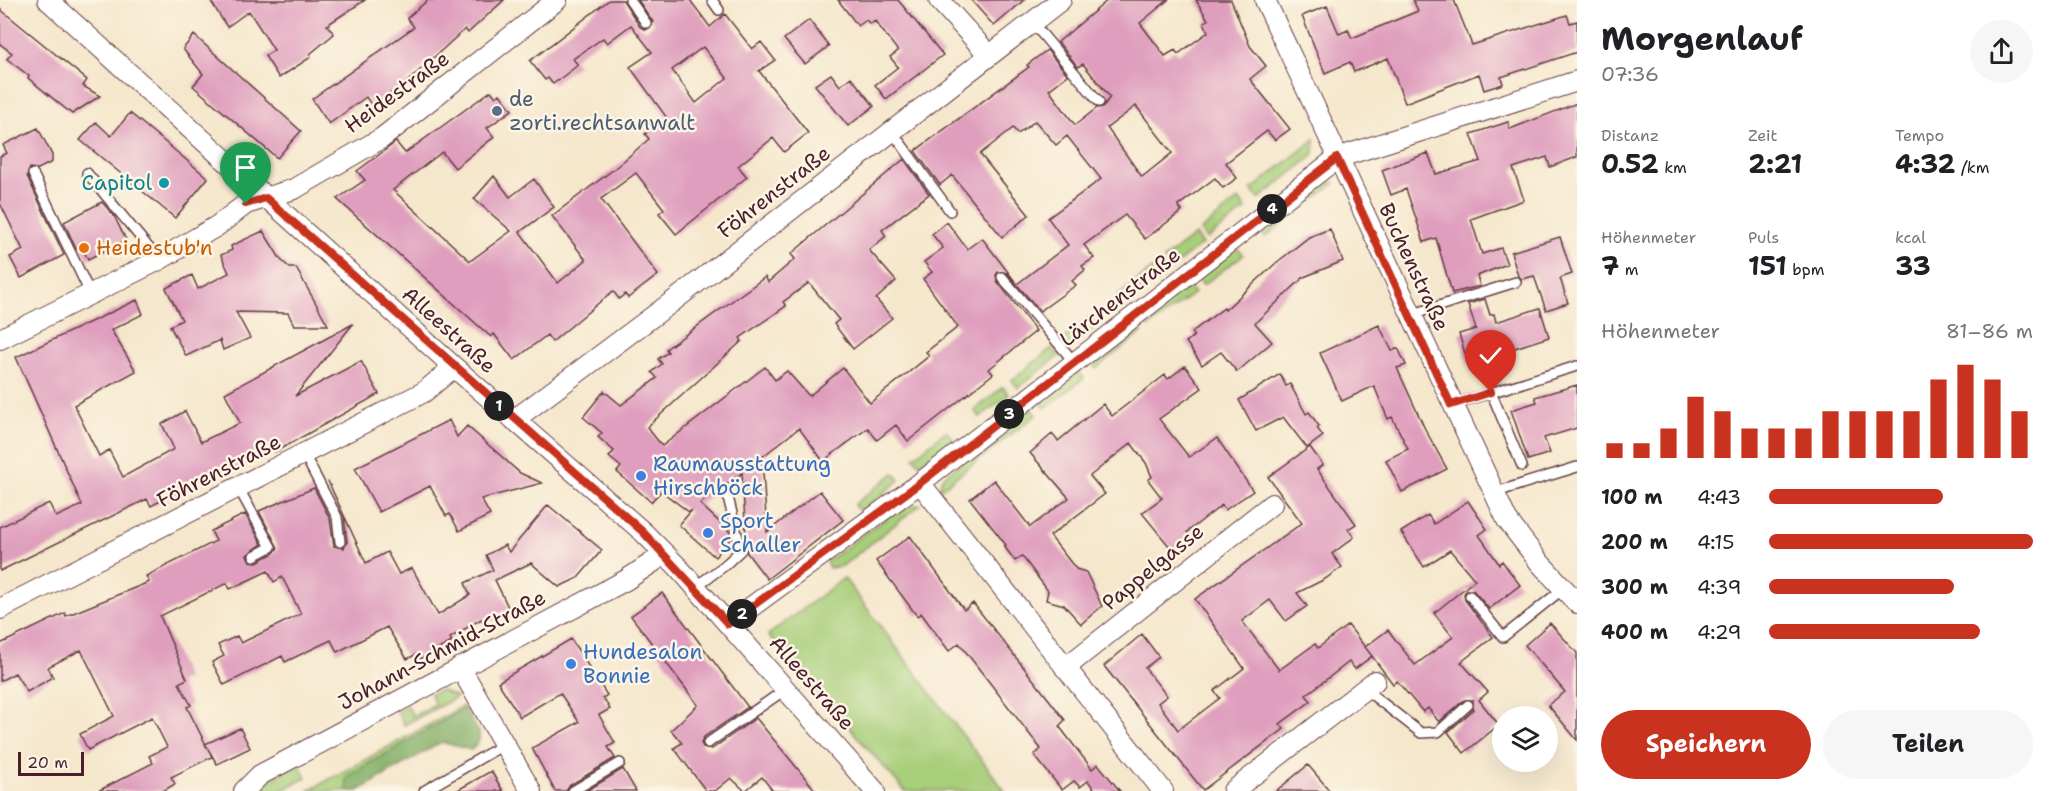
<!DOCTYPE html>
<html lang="de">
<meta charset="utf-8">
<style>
:root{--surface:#fff;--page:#f6f6f6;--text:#202124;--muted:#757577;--accent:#c8321e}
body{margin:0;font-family:"Shantell Sans",sans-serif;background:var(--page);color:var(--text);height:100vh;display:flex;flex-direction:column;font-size:22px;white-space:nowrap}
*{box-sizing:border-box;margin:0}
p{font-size:20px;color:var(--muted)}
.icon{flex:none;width:33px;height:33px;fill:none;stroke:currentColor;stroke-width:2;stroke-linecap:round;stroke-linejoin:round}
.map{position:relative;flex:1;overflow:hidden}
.panel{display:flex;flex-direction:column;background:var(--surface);width:480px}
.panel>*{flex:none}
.controls{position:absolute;left:1492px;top:706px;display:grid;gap:12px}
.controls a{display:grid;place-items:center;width:66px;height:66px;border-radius:50%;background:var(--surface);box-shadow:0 6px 24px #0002;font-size:30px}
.scale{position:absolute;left:18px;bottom:15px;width:66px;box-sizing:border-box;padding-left:6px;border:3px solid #4a1f2b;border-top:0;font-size:16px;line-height:21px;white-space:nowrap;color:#4a1f2b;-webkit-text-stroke:4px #fcf5e5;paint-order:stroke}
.pin{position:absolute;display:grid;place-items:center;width:51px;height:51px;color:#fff;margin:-62px -26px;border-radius:50% 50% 50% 0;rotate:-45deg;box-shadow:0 0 6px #0007}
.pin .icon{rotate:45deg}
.km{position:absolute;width:30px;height:30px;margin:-15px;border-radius:50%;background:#222;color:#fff;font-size:16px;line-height:30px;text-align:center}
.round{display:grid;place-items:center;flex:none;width:63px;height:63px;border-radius:32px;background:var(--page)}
.overview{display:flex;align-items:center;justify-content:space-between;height:102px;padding:0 24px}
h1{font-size:33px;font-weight:700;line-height:45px}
.figures{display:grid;grid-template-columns:repeat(3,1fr);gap:9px;height:102px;padding:6px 24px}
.figures div{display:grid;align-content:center}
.figures b{font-size:26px;font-weight:700}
.figures small{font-size:16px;font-weight:400}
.figures p{font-size:16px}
.chart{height:168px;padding:12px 24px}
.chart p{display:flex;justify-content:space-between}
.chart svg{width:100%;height:108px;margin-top:6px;stroke:var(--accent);stroke-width:6}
.primary-button{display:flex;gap:12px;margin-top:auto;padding:12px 24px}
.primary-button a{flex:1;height:69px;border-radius:36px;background:var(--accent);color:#fff;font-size:24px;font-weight:700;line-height:69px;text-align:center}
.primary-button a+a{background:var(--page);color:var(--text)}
ul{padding:0 24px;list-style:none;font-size:20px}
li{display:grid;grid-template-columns:96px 72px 1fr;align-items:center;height:45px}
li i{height:15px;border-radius:8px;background:var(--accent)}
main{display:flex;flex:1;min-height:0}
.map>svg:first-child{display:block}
.green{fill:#a7ce79;stroke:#787652;stroke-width:1.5}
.forest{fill:#85b169;stroke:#68684a;stroke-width:1.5}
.building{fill:#df9ebd;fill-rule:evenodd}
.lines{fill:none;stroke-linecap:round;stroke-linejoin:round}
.service-casing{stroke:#643d43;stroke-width:12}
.minor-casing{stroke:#643d43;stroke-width:22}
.service{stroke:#fff;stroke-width:9}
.minor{stroke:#fff;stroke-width:20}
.route-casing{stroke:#fff;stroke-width:12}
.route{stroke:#c8321e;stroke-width:8}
.service-dot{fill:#5c6f8a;stroke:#fcf5e5;stroke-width:2}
.culture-dot{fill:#0f9aa8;stroke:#fcf5e5;stroke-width:2}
.food-dot{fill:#e8710a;stroke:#fcf5e5;stroke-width:2}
.shop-dot{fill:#3f7fe0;stroke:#fcf5e5;stroke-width:2}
.labels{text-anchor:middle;stroke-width:5;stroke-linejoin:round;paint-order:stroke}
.street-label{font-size:21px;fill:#4a1f2b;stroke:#fcf5e5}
.service-label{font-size:21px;fill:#4e5e75;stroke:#fcf5e5;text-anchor:start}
.culture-label{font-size:21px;fill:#0d838f;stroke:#fcf5e5;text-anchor:end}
.food-label{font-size:21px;fill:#c56008;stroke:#fcf5e5;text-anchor:start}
.shop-label{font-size:21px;fill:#366cbe;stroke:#fcf5e5;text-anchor:start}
</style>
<main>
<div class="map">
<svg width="1577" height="791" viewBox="0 0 1577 791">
<rect width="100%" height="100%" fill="#fcf5e5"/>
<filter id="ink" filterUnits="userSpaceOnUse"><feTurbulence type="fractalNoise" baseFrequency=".0167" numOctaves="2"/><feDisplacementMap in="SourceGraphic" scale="12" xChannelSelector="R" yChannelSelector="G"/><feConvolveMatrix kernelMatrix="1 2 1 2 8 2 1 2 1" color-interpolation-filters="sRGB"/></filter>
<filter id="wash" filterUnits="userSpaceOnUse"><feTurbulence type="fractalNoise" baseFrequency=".008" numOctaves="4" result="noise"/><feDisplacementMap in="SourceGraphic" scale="24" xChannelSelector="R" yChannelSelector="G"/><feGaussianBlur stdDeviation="1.35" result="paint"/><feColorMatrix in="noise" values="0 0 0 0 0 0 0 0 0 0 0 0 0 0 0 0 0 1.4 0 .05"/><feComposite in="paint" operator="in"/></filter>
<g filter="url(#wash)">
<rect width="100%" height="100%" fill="#f5e7cc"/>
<path class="green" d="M1315,139L1314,153L1309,159L1259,199L1251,190Z
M1324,179L1335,183L1265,237L1257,226Z
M1239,199L1246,209L1207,239L1200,231Z
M1195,235L1202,244L1171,268L1164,259Z
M1234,244L1243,255L1203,285L1194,275Z
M1157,265L1164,273L1122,306L1115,298Z
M1185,282L1194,293L1149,327L1141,317Z
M1090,317L1097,325L1068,349L1061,341Z
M1135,321L1143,332L1096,368L1088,358Z
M1052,348L1059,356L1018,388L1012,380Z
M1076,367L1084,378L1045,408L1036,398Z
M1003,387L1009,395L980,417L974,410Z
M1028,405L1036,415L939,490L942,478Z
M946,431L953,439L920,464L914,457Z
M894,473L900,480L862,510L857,509L854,505Z
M904,505H920L842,566L829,568L826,562Z
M844,578L1005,791H905L768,635Z
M442,690L457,697L404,725L397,711L407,705L413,716L435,704L430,693Z
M463,706L465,708L347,777V791H308Z
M299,763L306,778L280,791H257L263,784Z"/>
<path class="forest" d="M465,708L479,734V741L471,750L441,742L358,791H347L346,777Z"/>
<g id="blocks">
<path class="building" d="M210,0H365L327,25L334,34L310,54L311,57L279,78L265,56L274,50L249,11L227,27Z
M428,0H504L468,33L465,29L408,81L372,106L366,97L329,124L312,99L414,27L407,18Z
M609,0H623L640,27L646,30L652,26L653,22L638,0H690L710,27L725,14L752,49L761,42L775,60L759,71L808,133L784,152L773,138L738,166L747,177L676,234L659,213L664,209L636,173L601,199L658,275L628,298L625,294L619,299L613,291L552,342L547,335L514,360L494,334L491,337L337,199L365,180L357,171L396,142L405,153L491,91L496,97L500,94L512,110L487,128L494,137L455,168L442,152L393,190L470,261L511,231L474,199L494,176L510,197L534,179L554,207L520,232L558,283L586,260L552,216L614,169L649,139L645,134L667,118L630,67L652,52L631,25L607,43L603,38L573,59L578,65L553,84L548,78L545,80L530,61ZM703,47L727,78L696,103L672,70Z
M838,0H898L943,55L886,99L875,85L898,67L890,57L898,51L875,21L870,24L866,20L858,26Z
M971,0H1024L994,26Z
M1108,0H1168L1140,23L1165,56L1175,50L1178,54L1208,32L1204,22L1208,20L1196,0H1231L1250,46L1266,66L1250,79L1290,129L1275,140L1267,131L1226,163L1237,178L1223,188L1215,178L1178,206L1182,211L1145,239L1125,215L1084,245L1094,258L1082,266L1085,270L1072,281L1076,285L1040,311L1007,273L998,272L996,275L997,281L1036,331L989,369L993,374L908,441L896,425L877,440L868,428L823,461L799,428L762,457L767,532L820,491L843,520L767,579L747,553L742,473L700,504L729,531L731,538L715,557L679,525L692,510L689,512L661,491L651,502L617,472L621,467L609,457L614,451L598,437L602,433L583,417L604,391L621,405L657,378L652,372L662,364L658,359L668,352L666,349L765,277L768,282L795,259L791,254L904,159L929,194L882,230L886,236L869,250L896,281L876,299L892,318L853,349L834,324L839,320L809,283L783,302L786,306L740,338L742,341L647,427L662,446L765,367L775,380L787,371L809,396L843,368L870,403L929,356L926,352L958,327L923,279L932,272L924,262L943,248L932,234L947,222L967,249L982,238L1017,284L1068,245L1048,218L1101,179L1067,136L1056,145L1035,121L1018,134L1013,128L980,154L1029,215L1002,237L952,175L940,185L915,151L1029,67L1027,65L1047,50L1068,75L1049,90L1075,125L1097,108L1103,107L1110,97L1083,64L1078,67L1058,42ZM1136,106L1172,153L1142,177L1107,128Z
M1413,0H1454L1472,45L1567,15L1570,23L1577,21V52L1501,77L1503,84L1484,90L1479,74L1405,103L1388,58L1354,72L1350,62L1325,73L1302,16L1327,6L1339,34L1348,30L1352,38L1418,11Z
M0,9L87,80L83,86L100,96L72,114L28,78L29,76L7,59L12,53L0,44Z
M809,20L829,46L805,64L784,39Z
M194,35L301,131L277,158L193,86L203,74L183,49Z
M831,74L840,86L851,77L874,106L848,126L815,85Z
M1577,103V157L1550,167L1547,157L1513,168L1524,200L1471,219L1482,254L1501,248L1507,264L1477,276L1480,286L1452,293L1436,238L1424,242L1406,189L1391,195L1382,170L1428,153L1436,174L1481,161L1471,134L1508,122L1510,129Z
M130,113L208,178L175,218L80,140L96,122L111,136Z
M38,128L52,155V162L38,169L30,168L27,176L64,255L21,278L10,257L23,250L0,203V156L7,153L3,145Z
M102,202L114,216L126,240L88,259L81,246L76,249L64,222Z
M1330,229L1343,261L1304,277L1255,323L1272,342L1237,372L1221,352L1202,365L1186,342L1194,336L1192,332L1224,308L1225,310L1276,263L1309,237Z
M263,231L281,260L290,268H296L328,325H294L288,313L236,312L250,338L223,350L220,340L186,356L170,326L182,320L166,288L192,275L198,289L229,273L221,255L232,250L231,246Z
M1560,237L1572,274L1560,278L1568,303L1546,310L1534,276L1522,279L1518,276L1511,252Z
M1485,299L1490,315L1494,314L1496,322L1540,308L1549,337L1468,363L1459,334L1476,329L1468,304Z
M137,300L143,314L111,330L136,371L74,405L99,456L109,450L123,477L174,449L162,424L185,411L201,442L240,423L225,393L353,324L295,396L361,361L379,394L275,452L273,448L210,478L208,475L151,506L147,499L0,571V527L49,503L56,517L82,505L16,357Z
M1379,325L1392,351L1398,348L1406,365L1397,368L1425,429L1447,469L1402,492L1386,460L1408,449L1392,417L1388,419L1374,386L1342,401L1320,353Z
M1185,366L1202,388L1159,419L1189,457L1217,438L1253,491L1225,510L1222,505L1187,532L1192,538L1174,552L1142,513L1162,498L1148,480L1152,477L1146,463L1131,443L1090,476L1105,494L1050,536L1076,569L1086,572L1102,606L1081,624L1064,605L1046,600L1048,591L1022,556L1015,561L1004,546L1006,545L970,499L994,480L1030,527L1069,498L1030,453L1052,434L1058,441L1103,404L1112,416L1165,375L1168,379Z
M1280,374L1286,386L1290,384L1306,414L1309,412L1319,426L1317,428L1323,436L1307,448L1283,417L1256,431L1239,400Z
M1577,385V428L1544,438L1550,453L1528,460L1511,410L1537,402L1535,397Z
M449,420L457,437L467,426L520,473L542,483L481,499L490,515L459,531L450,514L446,516L430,486L379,512L355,468Z
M1310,447L1323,465L1317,469L1356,524L1348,529L1354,537L1332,554L1342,567L1325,579L1297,593L1307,606L1286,621L1270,600L1242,621L1279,670L1315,644L1318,648L1348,625L1372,656L1355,669L1349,662L1306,695L1311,701L1280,724L1284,729L1203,790L1104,666L1142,634L1159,657L1145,668L1167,696L1158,703L1178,730L1220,698L1214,691L1244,668L1195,599L1302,523L1268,477Z
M328,481L366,563L387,552L399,574L412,568L438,615L470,595L465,583L493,570L486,555L505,545L509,552L548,505L602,550L578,578L559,587L531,563L495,580L509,609L482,621L481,619L450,638L452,642L420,659L417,654L407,659L387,627L337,652L331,640L285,662L282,656L224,685L212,662L224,656L218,645L237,636L241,643L301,614L282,577L274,582L268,571L230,589L227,583L160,616L187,679L179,683L191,705L187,707L212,757L171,777L175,784L163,791H98L153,763L149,756L167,747L152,717L88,750L80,734L114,716L81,650L48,667L53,677L27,692L15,673L0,681V644L65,613L66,616L149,582L146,576L216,541L211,531L245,514L262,544L247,555L250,561L257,562L274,553L278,548L259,511L314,488L330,519L334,546L344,548L347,542L344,516Z
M1468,501L1487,529L1479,535L1499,564L1502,561L1520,585L1489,609L1473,590H1466L1464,594L1465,600L1493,637L1461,662L1488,692L1479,700L1499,725L1464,753L1448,732L1473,710V700H1464L1439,722L1428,708L1423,712L1397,681L1393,684L1365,647L1388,630L1415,665L1453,637L1434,613L1475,580L1450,550L1424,567L1401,532L1428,515L1434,524Z
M910,536L964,610L973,603L1065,720L1059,726L1092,769L1098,764L1120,791H1096L1088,781L1080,787L1074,781L1062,790L1034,755L1041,749L959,643L949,651L921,613L917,616L876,561Z
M662,593L748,707L704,737L701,743L703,747L712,749L756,718L816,791H773L762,777L745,791L731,778L715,791H706L674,748L682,743L671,730L698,705L631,616Z
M1550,623L1577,653V740L1548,705L1565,692L1525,645Z
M571,639L607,695L603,698L610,709L599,715L615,743L608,747L615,758L570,785L566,791H555L532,748L579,722L560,693L520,717L498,682Z
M240,728L250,748L217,764L205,744Z
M1308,765L1330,791H1276Z
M623,769L636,791H586Z
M491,771L503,791H456Z"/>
</g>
</g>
<g filter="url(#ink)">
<use href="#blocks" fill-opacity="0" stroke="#643d43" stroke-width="1.5"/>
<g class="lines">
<g class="service-casing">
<path id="service" d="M630,0L646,23
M712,0L719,10
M1032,22L1099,102
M891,130L950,211
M87,173L159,260
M33,174L90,293
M1002,277L1075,363
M1410,315L1516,282
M1491,392L1522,466
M1451,405L1577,366
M304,454L337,517L340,542
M238,487L271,547L254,556
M1493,493L1577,467
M695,587L724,566L741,550L728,497
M1470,596L1503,637L1564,588
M1366,690L1421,733L1438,732L1468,705
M708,743L786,689
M424,791L503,745
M573,791L620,763"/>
</g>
<g class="minor-casing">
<path id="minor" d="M48,0L454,367L643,532L677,566L875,791
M939,0L988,54
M1265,0L1507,520L1540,563L1577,603
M0,339L159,260L217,226L246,204L294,189L382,138L557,0
M514,420L676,299L1061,0
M920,483L1163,791
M0,609L424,392L454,367
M728,624L920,483L1337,158L1577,81
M460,667L531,791
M1065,668L1272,504
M244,791L260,775L626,580L665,554
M1233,791L1375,681"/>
</g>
<use href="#service" class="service"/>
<use href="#minor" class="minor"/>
</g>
</g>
<g class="lines" filter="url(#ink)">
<g class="route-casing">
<path id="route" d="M246,204L266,198L643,532L728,624L920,483L1337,158L1451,405L1491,392"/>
</g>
<use href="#route" class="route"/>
</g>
<circle class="service-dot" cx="497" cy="111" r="6"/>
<circle class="culture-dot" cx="164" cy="183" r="6"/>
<circle class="food-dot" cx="84" cy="248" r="6"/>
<g class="shop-dot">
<circle cx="641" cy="476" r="6"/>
<circle cx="708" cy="533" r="6"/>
<circle cx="571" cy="664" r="6"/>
</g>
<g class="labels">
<g class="street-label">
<text transform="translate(397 92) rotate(-36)" y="7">Heidestraße</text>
<text transform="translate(774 192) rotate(-38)" y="7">Föhrenstraße</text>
<text transform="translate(1414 267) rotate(65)" y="7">Buchenstraße</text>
<text transform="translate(1120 297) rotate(-38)" y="7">Lärchenstraße</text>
<text transform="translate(449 330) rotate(42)" y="7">Alleestraße</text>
<text transform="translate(219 471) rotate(-27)" y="7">Föhrenstraße</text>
<text transform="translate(1153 567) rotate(-39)" y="7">Pappelgasse</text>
<text transform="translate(442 650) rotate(-28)" y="7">Johann-Schmid-Straße</text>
<text transform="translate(812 683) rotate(49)" y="7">Alleestraße</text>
</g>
<g class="service-label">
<text x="509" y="106">de<tspan x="509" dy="24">zorti.rechtsanwalt</tspan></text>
</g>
<g class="culture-label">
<text x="152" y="190">Capitol</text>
</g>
<g class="food-label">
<text x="96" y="255">Heidestub'n</text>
</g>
<g class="shop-label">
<text x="653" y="471">Raumausstattung<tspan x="653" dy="24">Hirschböck</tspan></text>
<text x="720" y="528">Sport<tspan x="720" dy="24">Schaller</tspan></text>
<text x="583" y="659">Hundesalon<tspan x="583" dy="24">Bonnie</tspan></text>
</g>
</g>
</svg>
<div class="controls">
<a><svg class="icon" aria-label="layers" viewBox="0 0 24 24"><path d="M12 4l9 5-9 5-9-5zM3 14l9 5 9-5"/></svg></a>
</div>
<div class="scale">20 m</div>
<div class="pin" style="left:246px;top:204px;background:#1e9e55"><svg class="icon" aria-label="arrive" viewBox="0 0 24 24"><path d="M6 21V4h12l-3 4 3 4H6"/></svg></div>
<div class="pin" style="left:1491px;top:392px;background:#d93025"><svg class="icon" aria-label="check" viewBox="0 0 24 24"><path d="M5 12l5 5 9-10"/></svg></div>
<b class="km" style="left:499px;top:406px">1</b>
<b class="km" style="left:742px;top:614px">2</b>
<b class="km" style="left:1009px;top:414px">3</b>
<b class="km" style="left:1272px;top:209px">4</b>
</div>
<section class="panel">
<div class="overview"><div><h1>Morgenlauf</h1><p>07:36</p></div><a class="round"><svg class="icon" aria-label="share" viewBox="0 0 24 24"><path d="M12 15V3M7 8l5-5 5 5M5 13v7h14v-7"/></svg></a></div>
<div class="figures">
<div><p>Distanz</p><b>0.52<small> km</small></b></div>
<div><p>Zeit</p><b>2:21</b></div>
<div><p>Tempo</p><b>4:32<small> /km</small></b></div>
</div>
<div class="figures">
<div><p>Höhenmeter</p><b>7<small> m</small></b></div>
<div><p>Puls</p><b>151<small> bpm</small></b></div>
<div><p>kcal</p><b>33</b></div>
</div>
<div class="chart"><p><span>Höhenmeter</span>81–86 m</p>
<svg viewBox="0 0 160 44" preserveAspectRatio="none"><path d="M5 44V38M15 44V38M25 44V32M35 44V19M45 44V25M55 44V32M65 44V32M75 44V32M85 44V25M95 44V25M105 44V25M115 44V25M125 44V12M135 44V6M145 44V12M155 44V25"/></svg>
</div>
<ul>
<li><b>100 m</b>4:43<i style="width:66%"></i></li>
<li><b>200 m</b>4:15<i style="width:100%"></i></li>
<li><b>300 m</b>4:39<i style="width:70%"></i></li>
<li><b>400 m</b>4:29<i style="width:80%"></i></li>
</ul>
<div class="primary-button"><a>Speichern</a><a>Teilen</a></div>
</section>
</main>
